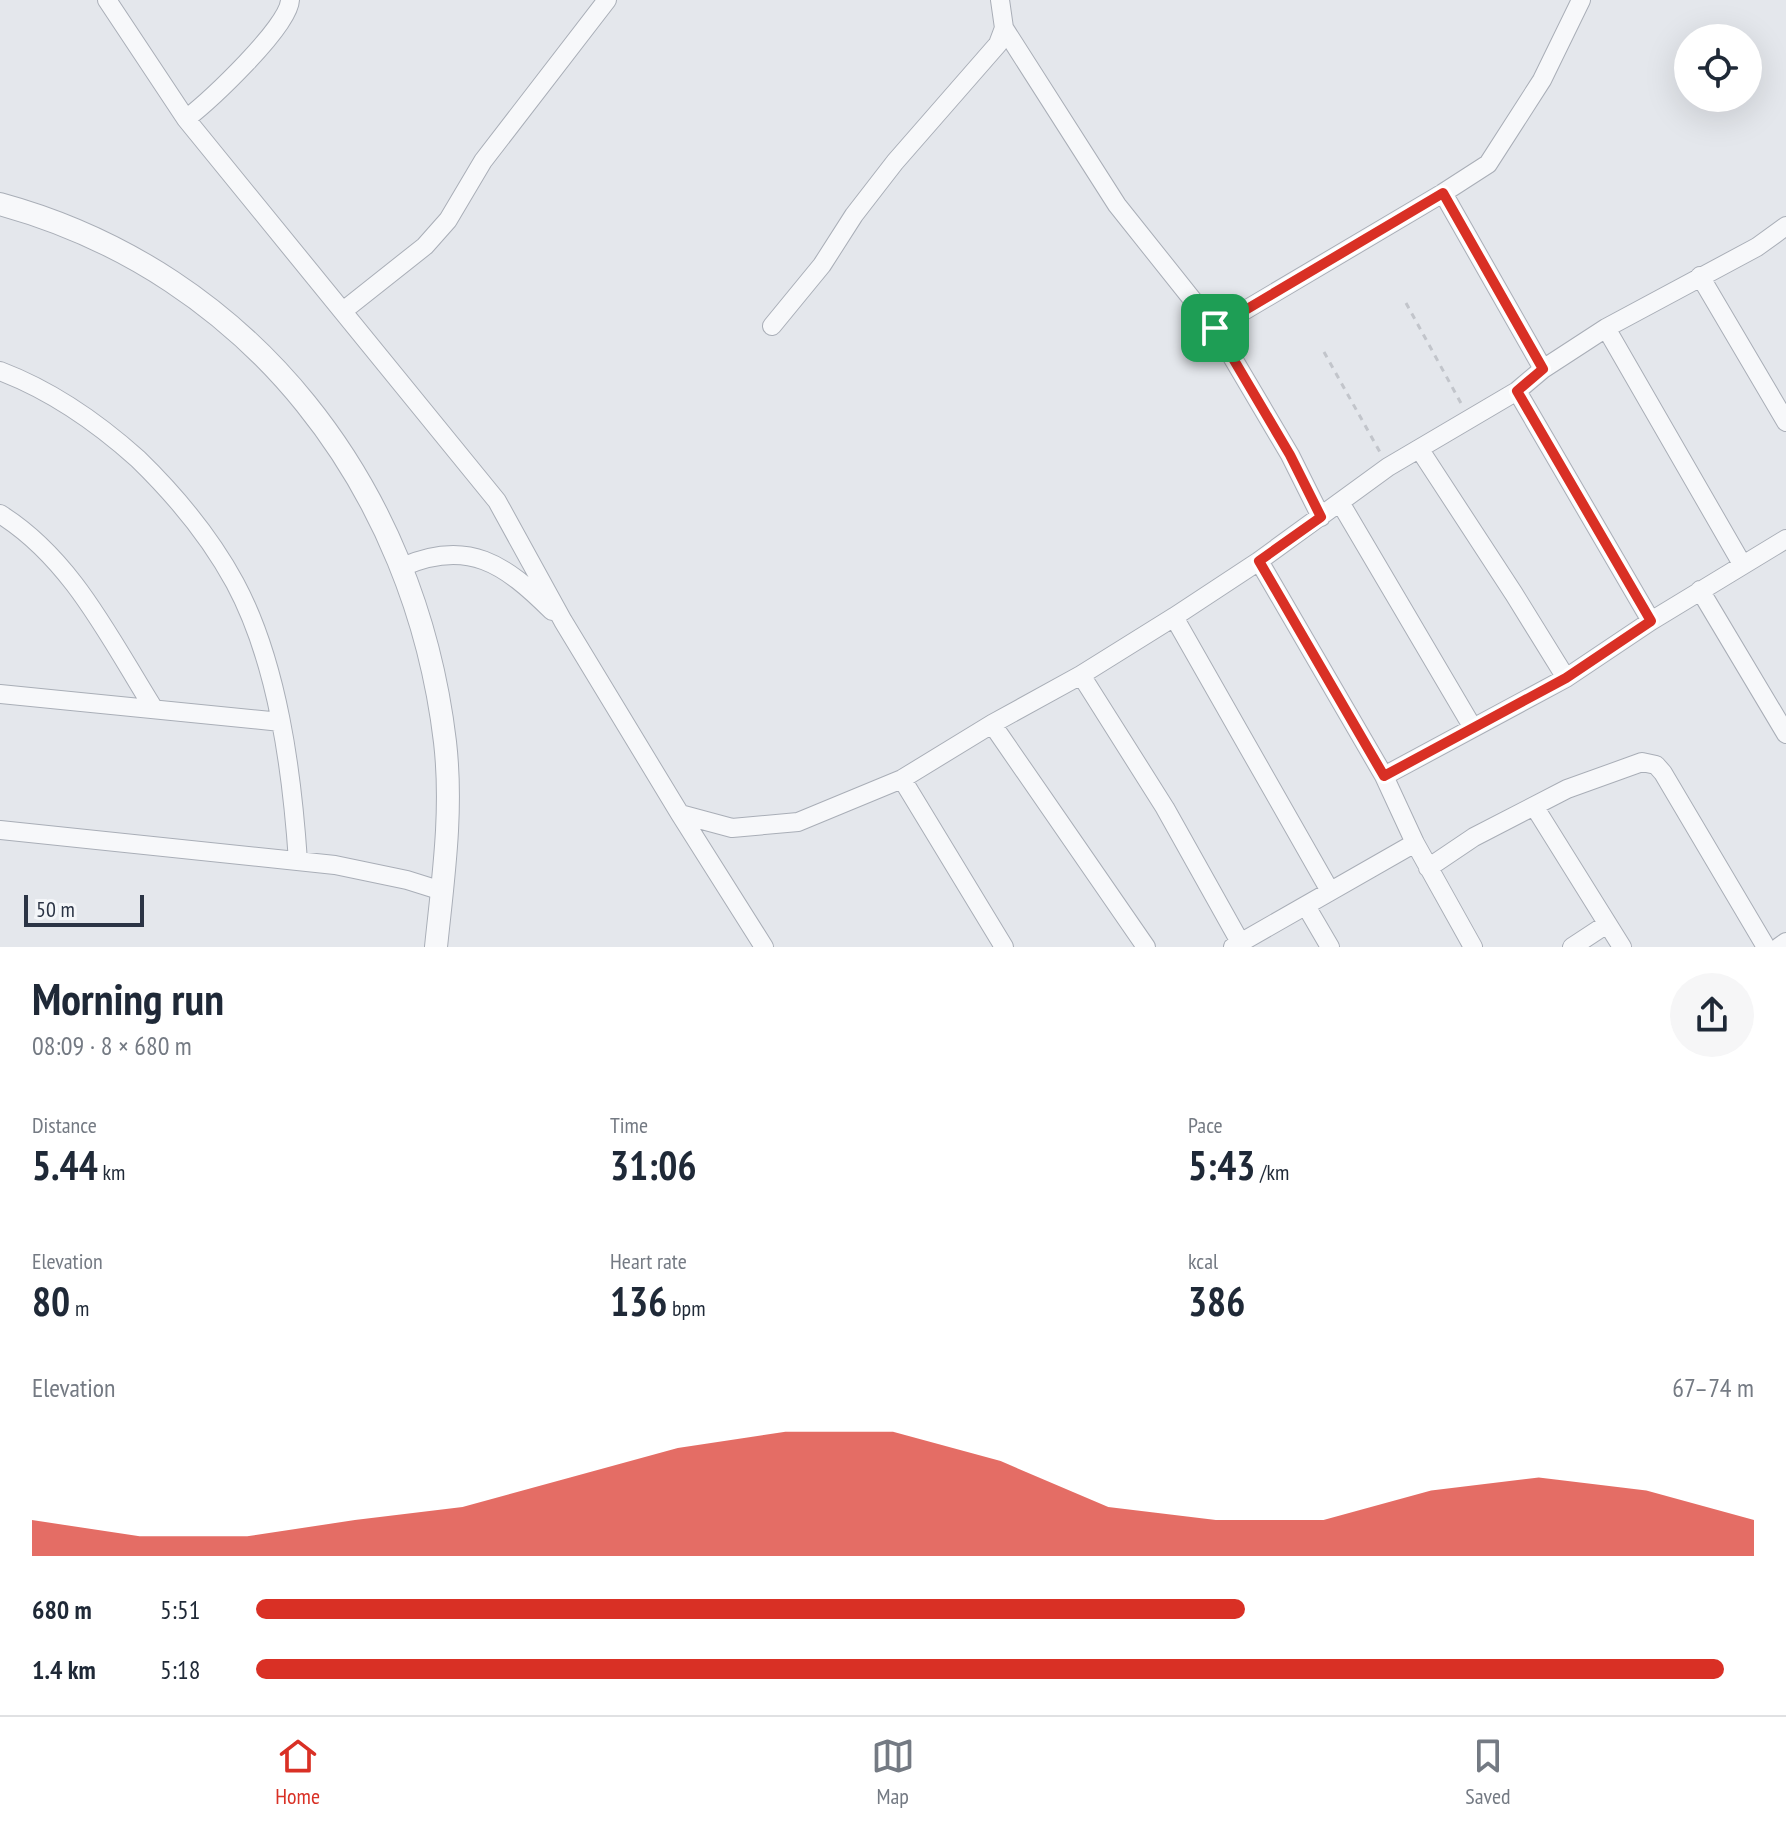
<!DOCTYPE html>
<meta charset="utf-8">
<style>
:root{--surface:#fff;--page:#f6f6f7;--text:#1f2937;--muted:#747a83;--line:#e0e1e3;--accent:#d93025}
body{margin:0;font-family:"PT Sans Narrow",sans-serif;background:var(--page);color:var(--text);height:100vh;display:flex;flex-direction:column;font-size:30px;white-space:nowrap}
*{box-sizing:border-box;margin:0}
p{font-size:26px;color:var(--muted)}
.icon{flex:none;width:44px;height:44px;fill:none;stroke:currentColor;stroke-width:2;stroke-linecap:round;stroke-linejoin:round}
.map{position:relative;height:947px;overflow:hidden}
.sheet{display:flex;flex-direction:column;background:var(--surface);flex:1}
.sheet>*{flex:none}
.fabs{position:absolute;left:1674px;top:24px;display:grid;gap:16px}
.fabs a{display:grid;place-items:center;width:88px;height:88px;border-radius:50%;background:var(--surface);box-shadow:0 8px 32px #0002;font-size:40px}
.scale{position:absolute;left:24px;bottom:20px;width:120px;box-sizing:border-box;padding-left:8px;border:4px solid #2b3445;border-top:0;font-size:22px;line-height:28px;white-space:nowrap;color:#2b3445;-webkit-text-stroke:6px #f4f6f9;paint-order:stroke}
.pin{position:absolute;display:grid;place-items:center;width:68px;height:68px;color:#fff;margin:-34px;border-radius:16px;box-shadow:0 4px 12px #0006}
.round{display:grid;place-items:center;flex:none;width:84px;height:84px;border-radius:42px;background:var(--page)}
.headline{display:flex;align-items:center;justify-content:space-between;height:136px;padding:0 32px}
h1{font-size:44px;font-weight:700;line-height:60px}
.figures{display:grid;grid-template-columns:repeat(3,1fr);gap:12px;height:136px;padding:8px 32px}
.figures div{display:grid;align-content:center}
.figures b{font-size:40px;font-weight:700}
.figures small{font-size:22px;font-weight:400}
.figures p{font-size:22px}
.chart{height:224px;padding:16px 32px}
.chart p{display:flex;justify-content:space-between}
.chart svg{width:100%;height:144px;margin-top:8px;fill:var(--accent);opacity:.7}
ul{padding:0 32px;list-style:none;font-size:26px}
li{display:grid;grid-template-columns:128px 96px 1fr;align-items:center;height:60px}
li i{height:20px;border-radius:10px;background:var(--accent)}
.tab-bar{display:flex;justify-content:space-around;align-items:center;height:112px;border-top:2px solid var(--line);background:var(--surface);font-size:22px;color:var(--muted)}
.tab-bar a{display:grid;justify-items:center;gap:4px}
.tab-bar .active{color:var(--accent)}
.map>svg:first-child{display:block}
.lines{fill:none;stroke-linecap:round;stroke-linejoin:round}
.minor-casing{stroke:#a9aeb7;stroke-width:20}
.tertiary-casing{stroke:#a9aeb7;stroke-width:24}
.path{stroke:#c2c5cb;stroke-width:3;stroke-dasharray:6 6;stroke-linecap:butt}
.minor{stroke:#f7f8fa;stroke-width:18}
.tertiary{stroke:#f7f8fa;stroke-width:22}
.route-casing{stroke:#fff;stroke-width:16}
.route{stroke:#d93025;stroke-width:10}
</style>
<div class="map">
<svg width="1786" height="947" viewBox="0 0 1786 947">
<rect width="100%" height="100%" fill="#e4e7ec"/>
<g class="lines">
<g class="minor-casing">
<path id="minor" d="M107,0L186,119L497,501L563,621L680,814L764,947
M1004,28L1117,205L1215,328
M186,119C209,101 289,27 290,0
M1700,276L1786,422
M343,311L425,246L448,220L483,161L607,0
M772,326L822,265L854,215L895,162L998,44L1004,28L1000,0
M1606,328L1742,564
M1543,369L1443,193L1488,164L1542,80L1581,0
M0,371C50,390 98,423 138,459C176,496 210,537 235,583C278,663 292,772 298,861
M1517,391L1651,621
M1420,450L1514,594L1566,678
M1341,504L1473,728
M0,514C72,559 110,639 154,709
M1321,517L1290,455L1215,328L1443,193
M1259,561L1384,776L1415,843L1473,947
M402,567C468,538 505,564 552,611
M1700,590L1786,734
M1174,617L1330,891
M1081,675L1165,808L1240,942
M0,694L281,722
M992,724L1146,947
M1384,776L1566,678L1651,621L1786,539
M902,779L1004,947
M1534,806L1622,947
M680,814L732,828L798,822L902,779L992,724L1081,675L1174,617L1259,561L1388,467L1517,391L1543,369L1606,328L1757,247L1786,226
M0,830L335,865L407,880L442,891
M1428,868L1474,837L1567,789L1642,762L1656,765L1663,773L1766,947
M1306,906L1330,947
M1233,947L1415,843
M1572,947L1607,924
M1779,947L1786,942"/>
</g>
<g class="tertiary-casing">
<path id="tertiary" d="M0,204C252,273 415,488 445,742C453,811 443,879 436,947"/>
</g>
<path class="path" d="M1406,303L1462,405
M1324,352L1381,454"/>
<use href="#minor" class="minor"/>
<use href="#tertiary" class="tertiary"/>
</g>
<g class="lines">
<g class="route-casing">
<path id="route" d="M1443,193L1543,369L1517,391L1651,621L1566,678L1384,776L1259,561L1321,517L1290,455L1215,328Z"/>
</g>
<use href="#route" class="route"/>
</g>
</svg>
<div class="fabs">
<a><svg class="icon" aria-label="locate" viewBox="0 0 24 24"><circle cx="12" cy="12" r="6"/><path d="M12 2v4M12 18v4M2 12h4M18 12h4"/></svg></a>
</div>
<div class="scale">50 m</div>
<div class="pin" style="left:1215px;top:328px;background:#1e9e55"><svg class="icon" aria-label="arrive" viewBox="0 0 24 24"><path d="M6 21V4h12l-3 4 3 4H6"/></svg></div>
</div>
<section class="sheet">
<div class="headline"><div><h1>Morning run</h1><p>08:09 · 8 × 680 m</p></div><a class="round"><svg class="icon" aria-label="share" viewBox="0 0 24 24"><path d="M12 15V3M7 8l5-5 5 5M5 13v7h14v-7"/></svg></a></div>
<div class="figures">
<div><p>Distance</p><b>5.44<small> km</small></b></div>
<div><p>Time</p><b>31:06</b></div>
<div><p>Pace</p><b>5:43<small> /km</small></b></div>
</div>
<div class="figures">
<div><p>Elevation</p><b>80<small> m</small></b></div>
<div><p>Heart rate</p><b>136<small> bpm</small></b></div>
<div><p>kcal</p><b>386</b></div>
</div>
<div class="chart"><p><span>Elevation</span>67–74 m</p>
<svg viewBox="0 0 160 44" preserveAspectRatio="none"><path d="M0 44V33L10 38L20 38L30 33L40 29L50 20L60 11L70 6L80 6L90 15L100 29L110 33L120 33L130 24L140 20L150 24L160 33V44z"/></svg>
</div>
<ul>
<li><b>680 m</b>5:51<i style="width:66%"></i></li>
<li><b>1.4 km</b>5:18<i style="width:98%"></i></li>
</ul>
</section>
<nav class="tab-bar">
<a class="active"><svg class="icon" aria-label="home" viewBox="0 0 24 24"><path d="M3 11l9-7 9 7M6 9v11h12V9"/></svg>Home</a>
<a><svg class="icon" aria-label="map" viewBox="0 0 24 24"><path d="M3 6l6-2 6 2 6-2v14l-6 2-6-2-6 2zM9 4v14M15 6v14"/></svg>Map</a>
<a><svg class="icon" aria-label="saved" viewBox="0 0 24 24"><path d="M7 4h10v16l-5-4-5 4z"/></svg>Saved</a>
</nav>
